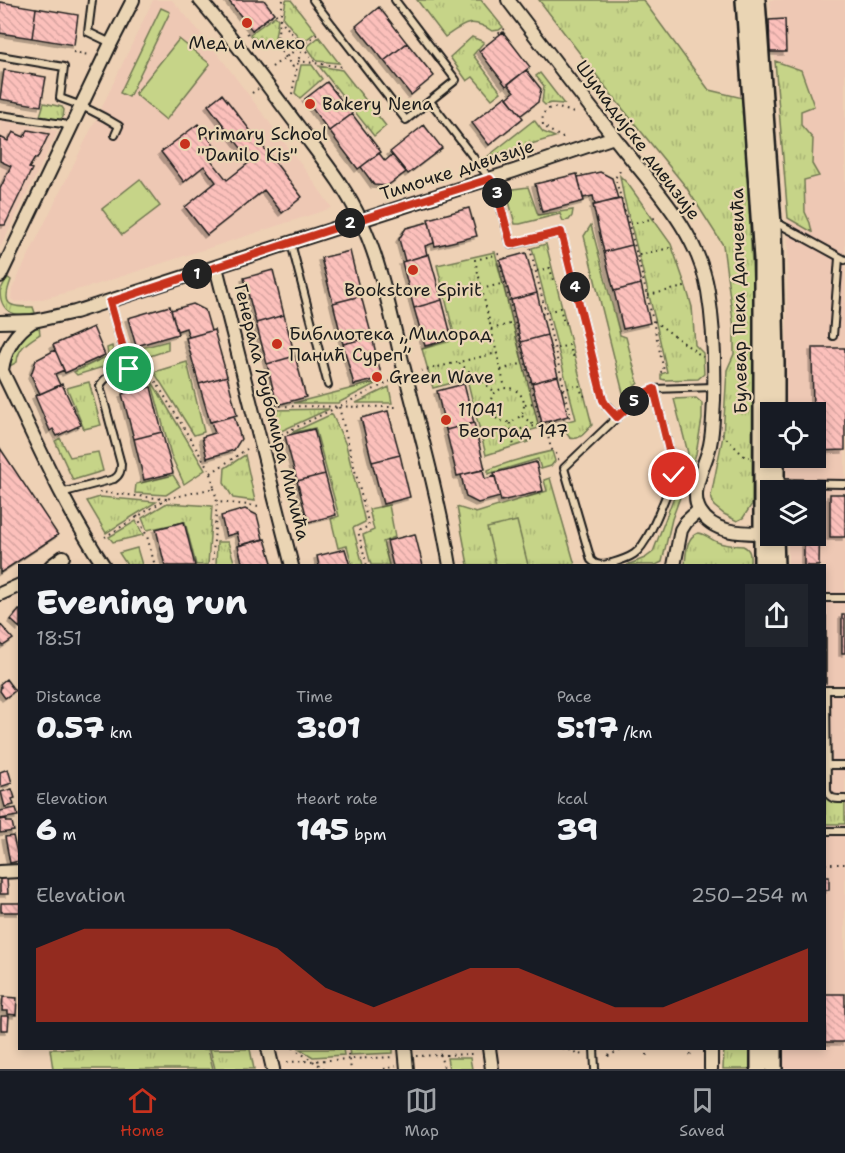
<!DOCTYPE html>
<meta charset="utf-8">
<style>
:root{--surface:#171b24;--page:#20242c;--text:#f1f3f6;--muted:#9ea1a6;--line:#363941;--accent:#c8321e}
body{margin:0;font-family:"Shantell Sans",sans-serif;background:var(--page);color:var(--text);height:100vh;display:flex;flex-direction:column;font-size:22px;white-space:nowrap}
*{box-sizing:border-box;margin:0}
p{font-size:20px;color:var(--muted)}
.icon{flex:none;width:33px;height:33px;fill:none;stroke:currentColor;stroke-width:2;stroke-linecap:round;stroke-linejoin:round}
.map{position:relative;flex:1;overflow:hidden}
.side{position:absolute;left:18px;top:564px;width:808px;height:486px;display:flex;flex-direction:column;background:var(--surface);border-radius:0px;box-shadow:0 3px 9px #0003}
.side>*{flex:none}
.fabs{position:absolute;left:760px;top:402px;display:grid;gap:12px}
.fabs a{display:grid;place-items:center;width:66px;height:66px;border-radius:0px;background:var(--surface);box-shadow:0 3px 9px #0003;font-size:30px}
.pin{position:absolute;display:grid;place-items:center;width:51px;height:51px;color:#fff;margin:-26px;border:3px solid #fff;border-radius:50%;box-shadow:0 2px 6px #0007}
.km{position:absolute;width:30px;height:30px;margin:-15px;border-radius:50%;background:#222;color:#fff;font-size:16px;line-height:30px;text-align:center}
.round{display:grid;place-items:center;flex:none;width:63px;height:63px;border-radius:0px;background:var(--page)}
.summary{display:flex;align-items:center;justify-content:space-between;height:102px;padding:0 18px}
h1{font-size:33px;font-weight:800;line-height:45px}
.metrics{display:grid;grid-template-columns:repeat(3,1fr);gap:9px;height:102px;padding:6px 18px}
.metrics div{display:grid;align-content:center}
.metrics b{font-size:30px;font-weight:800}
.metrics small{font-size:16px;font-weight:400}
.metrics p{font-size:16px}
.chart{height:168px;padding:12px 18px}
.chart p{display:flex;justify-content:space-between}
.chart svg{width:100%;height:108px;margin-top:6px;fill:var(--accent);opacity:.7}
.menu{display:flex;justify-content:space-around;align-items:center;height:84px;border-top:2px solid var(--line);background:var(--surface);font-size:16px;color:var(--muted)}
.menu a{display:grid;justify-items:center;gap:3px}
.menu .current{color:var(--accent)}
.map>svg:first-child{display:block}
.built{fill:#eec8b4}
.grass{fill:url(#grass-tufts);stroke:#717852;stroke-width:1.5}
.garden{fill:#c6d488;stroke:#717852;stroke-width:1.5}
.building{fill:url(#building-back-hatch);stroke:#1c1c1c;stroke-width:1.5;filter:url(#shadow)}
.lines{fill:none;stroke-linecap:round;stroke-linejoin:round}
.service-casing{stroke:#1c1c1c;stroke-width:10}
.minor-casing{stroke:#1c1c1c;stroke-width:16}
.tertiary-casing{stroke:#1c1c1c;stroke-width:20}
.path{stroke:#1c1c1c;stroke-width:2;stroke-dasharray:1.5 4.5;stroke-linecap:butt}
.service{stroke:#ead5b4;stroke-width:6}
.minor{stroke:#ead5b4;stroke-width:12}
.tertiary{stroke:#ead5b4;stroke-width:15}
.route-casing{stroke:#fff;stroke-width:12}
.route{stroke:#c8321e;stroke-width:8}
.poi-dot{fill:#c8321e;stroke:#ead5b4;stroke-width:2}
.labels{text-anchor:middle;stroke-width:4.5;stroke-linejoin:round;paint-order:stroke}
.poi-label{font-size:18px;fill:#1c1c1c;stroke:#ead5b4;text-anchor:start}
.street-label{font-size:18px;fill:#1c1c1c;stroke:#ead5b4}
</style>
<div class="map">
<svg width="845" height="1069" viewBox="0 0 845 1069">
<defs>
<pattern id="grass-tufts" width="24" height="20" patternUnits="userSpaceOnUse" patternTransform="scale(1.5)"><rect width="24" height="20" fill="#c6d488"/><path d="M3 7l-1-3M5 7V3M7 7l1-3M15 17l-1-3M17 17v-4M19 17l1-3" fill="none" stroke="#aab575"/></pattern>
<pattern id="building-back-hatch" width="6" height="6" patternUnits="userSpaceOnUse" patternTransform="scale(1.5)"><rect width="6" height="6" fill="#fcc0bb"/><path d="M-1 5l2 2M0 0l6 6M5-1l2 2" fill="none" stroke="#d7a4a0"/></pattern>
<filter id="shadow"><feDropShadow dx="-3" dy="3" stdDeviation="0" flood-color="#0004"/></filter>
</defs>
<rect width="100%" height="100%" fill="#eed1b5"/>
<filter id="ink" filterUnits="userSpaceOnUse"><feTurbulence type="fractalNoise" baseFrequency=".0167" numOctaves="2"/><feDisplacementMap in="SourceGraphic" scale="12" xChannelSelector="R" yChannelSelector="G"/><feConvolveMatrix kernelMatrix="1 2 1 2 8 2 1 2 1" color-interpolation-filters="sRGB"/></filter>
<g filter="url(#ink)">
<path class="built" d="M153,0H172L208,41L309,175L332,208L95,285L38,300L16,302L11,299L12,289L99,113Z
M770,0H845V1069H783L784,1049L825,1048V566L788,565V536H816V490H787L786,467V458H816V412H786L788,218Z
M0,120L58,131L0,248Z"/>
<path class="grass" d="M286,0H291L316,32L303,42L283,18Z
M417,0H481L503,27L499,30L492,31C471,17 464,24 445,37Z
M539,0H643L709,90L743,98L753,282L752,504L743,518L737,521L724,514L714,506L711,496L723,436L727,370L734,354V328L723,245L686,187L614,98Z
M275,16L278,19L274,43H258L250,34Z
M319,37L339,63L317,61L307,47Z
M472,37L484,42L473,55L501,92L492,99L473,77L467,81L450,57Z
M775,61L801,70L814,106L801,111V125L813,139L812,164L819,176L804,180L805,212L810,223L812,232L788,218Z
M301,65H312L322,79L300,98L295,93Z
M319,66L342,70L386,126L374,136Z
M540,73L564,104L551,103L545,105L542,102L544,86L536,76Z
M44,103L62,107L64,110L63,117L59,120L40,116Z
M534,120L543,132L555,137L487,157Z
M620,176L628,184L671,244L687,290L692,307L695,345L703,353L704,374L698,379L665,380L661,379V374L667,372L656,323L624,198Z
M528,187L538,215L573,210L572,216L569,220L563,221L560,214L520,224H515L506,190Z
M591,225L620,335L626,337L638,383L624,397L584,236Z
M546,244L592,425C585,432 580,441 570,438L567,434L564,422L576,419L532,248Z
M495,252L539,428L525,432L528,442L486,455L467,379L433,388L422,349L455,338L437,265Z
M7,277L11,280C1,306 9,307 33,307L35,313C28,314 21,316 15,314C4,311 0,301 0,291C2,287 5,282 7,277Z
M39,326L40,334C29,341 18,347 17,362L10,366C12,344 18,335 39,326Z
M168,341V350L150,356L136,358L134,350Z
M112,346L116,363L77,375L74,372L108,356L107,348Z
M187,362L204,432L194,435L154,372Z
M151,380L205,470L184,484L171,455Z
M381,381L338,403H294Z
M89,382L101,425L84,429L67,388Z
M389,387L392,403H356Z
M696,398L702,403V419L696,454L672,519L662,562L656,565H627L645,558L653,552L686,465L688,453L674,399Z
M329,409L279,432L273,410Z
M332,414L346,445L365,522L353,528L363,565H352L347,546L338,548L331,519L339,516L315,428L291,433Z
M60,438L70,457L98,452L103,471L73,480L55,441Z
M552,451L555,461L551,466L541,469L538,459L488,474V470C509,461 530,456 552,451Z
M245,455L255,501L233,498L224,483L225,468Z
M173,475L180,486L166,495L135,493L136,484Z
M550,478L575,565H468L457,507L476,513L547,491L544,480Z
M100,497L156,502L106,533L87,501Z
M167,503L212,506L208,565H196L185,522L147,530L142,518Z
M389,505L395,537L383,542L389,565H371L363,535L374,530L369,509Z
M136,521L143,535L113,542L109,537Z
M698,533C706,534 710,539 717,542C725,546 735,545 743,546C752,550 750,557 750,565H685C686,554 686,537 698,533Z
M217,542H228L235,565H216Z
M137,548L142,565H127L119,553Z
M825,702L829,796L845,799V824H825Z
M50,1049H208L213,1069H53Z
M210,1049H250L254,1069H215Z
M300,1049H343L344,1055L313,1057Z
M349,1049H393V1053L350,1055Z
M724,1049H750V1069H723Z
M447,1058H470L472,1069H449Z"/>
<path class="garden" d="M161,8L170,12L129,97L120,93Z
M179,39L210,64L166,120L135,94Z
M140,179L160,206L122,235L102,209Z
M517,521L528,565H496L487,528Z"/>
<path class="building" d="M228,0H264L274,13L252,30Z
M0,2L36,8L32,38L0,33Z
M379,7L407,43L384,61L356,26Z
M36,8L78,15L74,45L32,38Z
M785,19L786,52H770L769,20Z
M503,32L530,67L506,86L479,51Z
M407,43L434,76L411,95L384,61Z
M4,70L46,77L41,106L0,99Z
M526,70L541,89L538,102L521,115L507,98L514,92L508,84Z
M327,82L352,114L329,131L305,99Z
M222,94L302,197L282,213L264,190L207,235L185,207L216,182L204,166L184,182L161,152L198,124L220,153L211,160L227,180L251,161L208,105Z
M506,96L523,118L489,145L472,123Z
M352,114L381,152L358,169L329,131Z
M424,125L442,148L408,174L390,152Z
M28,130L49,134L37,159L35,158L29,168L32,169L5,225H0V189L11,166L0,161V137L8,141L13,132L24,137Z
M379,153L385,161L392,155L406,172L387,186L374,185L361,167Z
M600,172L612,178L618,199L595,205L593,196L583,198L578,177Z
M577,174L584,201L542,212L535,184Z
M621,199L632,245L604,252L593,205Z
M469,208L477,236L435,246L428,219Z
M429,222L434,243L425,246L427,255L405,261L399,239L406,228Z
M632,245L641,284L614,291L604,252Z
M350,251L361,296L333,303L321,258Z
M526,253L537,293L511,300L500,260Z
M429,254L442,300L414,308L402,262Z
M273,270L284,315L256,323L244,278Z
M641,284L650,323L623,329L614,291Z
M537,293L547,335L521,342L511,300Z
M361,296L372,337L343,344L333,303Z
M442,300L452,339L425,346L414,308Z
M193,304L205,310L211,331L189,337L186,328L177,331L171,310Z
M170,306L178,334L136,346L128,318Z
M284,315L295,356L267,364L256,323Z
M93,327L105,355L65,373L53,345Z
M214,330L227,376L199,384L186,338Z
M547,335L558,376L532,383L521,342Z
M372,337L382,378L354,385L343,344Z
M812,348H845V450L816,451V412H813Z
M55,350L64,370L55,374L60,385L40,394L31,375L36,360Z
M295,356L306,397L277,405L267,364Z
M227,376L237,415L210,422L199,384Z
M558,376L568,416L542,423L532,383Z
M62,384L81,425L57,436L53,429L50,431L35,396Z
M464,384L474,423L446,430L437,391Z
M151,387L162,432L134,439L122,394Z
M388,411L400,455L372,462L361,418Z
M234,416L241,439L234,450L207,458L202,437L215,433L211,422Z
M474,423L485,469L457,476L446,430Z
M314,429L325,474L297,481L285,436Z
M162,432L173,473L144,480L134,439Z
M0,448L58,535L0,573Z
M400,455L410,497L383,504L372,462Z
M536,462L543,491L501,501L494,473Z
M483,470L485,479L495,476L500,497L478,503L466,497L461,475Z
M325,474L336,515L308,522L297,481Z
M830,494H845V537H830Z
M245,509L257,515L263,539L240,545L237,533L226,536L221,516Z
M816,510H820L819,566H804V536H816Z
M184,522L195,566H165L156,529Z
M415,534L423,566H393L387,541Z
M265,539L273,566H243L238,546Z
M345,549L350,566H319L317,556Z
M19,610H20V628L11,620Z
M842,615H845V653H842Z
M825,616H826V683H825Z
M0,624L13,639L3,646L0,642Z
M6,679L15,691L5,698L0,691L1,687L0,684Z
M8,769L12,783L0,787V772Z
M12,789L15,798L12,799L14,805L5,807L1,792Z
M16,808L18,816L0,819V811Z
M6,819L7,822H12L14,831L0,833V820Z
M13,836L19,861L10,863L5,837Z
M825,877H829V890H825Z
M7,878L8,894H0V879Z
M1,903H20V912H1Z
M825,994H845V1042H825Z
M3,997L17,998L16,1015L8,1014V1011H2Z
M1,1016H9L8,1030H1Z"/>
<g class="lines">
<g class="service-casing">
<path id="service" d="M92,0L88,32L111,43
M313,0L406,120L456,80L395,0
M0,56L64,67L60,98C81,105 100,114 119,126L115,135
M430,101L490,179L496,189L511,245L561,232L603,400L606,405L617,417
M0,115L63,124L71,128
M774,225H781L845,260
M291,243L328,385
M833,336L839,258
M654,389L673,467V475L672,482C664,499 649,544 634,554C628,558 619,561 612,563C603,565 598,567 591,560L564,468L631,404L643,394L654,389L714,387
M776,483L845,484
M61,493L114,479C120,475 121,471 121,464L100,386C106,374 117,373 129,370L110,302
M825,598H845
M825,690H845
M826,690L827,791C830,800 836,799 845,799
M826,765H845
M825,831H845
M594,1048L595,1069"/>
</g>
<g class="minor-casing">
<path id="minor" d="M200,0C235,40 266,84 298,126C320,156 346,187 361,221C382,266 391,317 403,365C420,431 439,499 450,566
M508,0C543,46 578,92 614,137C650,184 698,230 708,291C714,327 715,364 714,400C713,415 713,431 710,445C706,465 688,491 700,511C714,535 745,533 770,533
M216,267L292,566
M0,276L111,43L133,0
M0,322L34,321L75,312L514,171L614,137
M0,367C34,435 61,502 104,566
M2,370C5,349 14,333 33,321
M51,566L63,557
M674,566L681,530L686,522L699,510
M0,594L20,585
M0,872L20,871
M268,1048L273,1069
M405,1048L407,1069
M489,1048L492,1069
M711,1069V1048"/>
</g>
<g class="tertiary-casing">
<path id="tertiary" d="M744,0L762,259V566
M757,0L773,225L776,363V412
M776,490V458
M775,536L776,566
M759,1069V1048
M774,1069V1048"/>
</g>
<path class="path" d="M283,0L276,45L296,71
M247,34L275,13L316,63
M494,37L507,27
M256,46H303
M73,52L89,55
M298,61L344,67
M272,67L319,33
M252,93L258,89
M292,94L298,61L303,46
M563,138L549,130L543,125C539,100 563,108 576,114
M620,171L615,178C635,242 650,306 664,371L657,373
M630,224L655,218
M530,248L571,416L562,419
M499,254L475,260L505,388
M639,255L674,247
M506,258L499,260L541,424
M531,272L550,268L553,280L557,279
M481,289L505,283
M648,295L689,286
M542,314L560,308L564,323L568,322
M654,321L703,357
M491,329L514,323
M551,350L569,345L573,356L576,354
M459,363L495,392
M501,370L524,363
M421,371L497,353
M143,374L150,372L211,473L214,488L166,499
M490 405a17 17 0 1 1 34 0a17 17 0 1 1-34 0Z
M562,390L579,385L583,396L587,395
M525,405L537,402
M268,406L397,407
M339,407L369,526L358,531L367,566
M522,416L535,426L549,422L551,432L548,436L551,449C556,452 559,457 558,462
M510,423L511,431L535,426
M511,431L514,446
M722,434L745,457H749
M276,437L391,381
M211,473L247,449
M214,488L217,502L260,506
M99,492L166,499L105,537
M137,516L147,536L155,566
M212,566L217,502
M825,864H845
M293,1048L325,1069
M347,1048L351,1069
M441,1048L440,1054L444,1069
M563,1048L585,1056
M647,1048V1056
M689,1048L691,1057
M416,1056L473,1054
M608,1056L625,1048
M287,1062L394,1057
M384,1069L396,1066"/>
<use href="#service" class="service"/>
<use href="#minor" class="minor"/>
<use href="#tertiary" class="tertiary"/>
</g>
</g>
<g class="lines" filter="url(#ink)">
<g class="route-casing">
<path id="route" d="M129,369L110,302L375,215L490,179L496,189L511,244L561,232L603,400L606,405L617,417L643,394L654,389L673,467L674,475"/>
</g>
<use href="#route" class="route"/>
</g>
<g class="poi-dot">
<circle cx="247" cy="23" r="6"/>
<circle cx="310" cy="104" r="6"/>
<circle cx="185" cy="144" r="6"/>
<circle cx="413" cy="270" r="6"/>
<circle cx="277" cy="344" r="6"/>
<circle cx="377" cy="377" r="6"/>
<circle cx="446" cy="420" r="6"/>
</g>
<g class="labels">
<g class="poi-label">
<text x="247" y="49" text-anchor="middle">Мед и млеко</text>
<text x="322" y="110">Bakery Nena</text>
<text x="197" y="140">Primary School<tspan x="197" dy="21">"Danilo Kis"</tspan></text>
<text x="413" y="296" text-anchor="middle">Bookstore Spirit</text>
<text x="289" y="340">Библиотека „Милорад<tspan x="289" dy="21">Панић Суреп”</tspan></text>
<text x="389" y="383">Green Wave</text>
<text x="458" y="416">11041<tspan x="458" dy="21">Београд 147</tspan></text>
</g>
<g class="street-label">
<text transform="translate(638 140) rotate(53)" y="6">Шумадијске дивизије</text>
<text transform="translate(457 170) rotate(-18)" y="6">Тимочке дивизије</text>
<text transform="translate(739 301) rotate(-91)" y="6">Булевар Пека Дапчевића</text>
<text transform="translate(272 412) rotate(76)" y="6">Генерала Љубомира Милића</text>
</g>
</g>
</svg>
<div class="fabs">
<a><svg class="icon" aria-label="locate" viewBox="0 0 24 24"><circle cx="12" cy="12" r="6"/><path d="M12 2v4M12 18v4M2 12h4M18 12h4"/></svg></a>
<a><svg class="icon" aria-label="layers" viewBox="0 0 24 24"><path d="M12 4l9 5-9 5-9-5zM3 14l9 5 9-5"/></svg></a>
</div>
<div class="pin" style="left:129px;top:369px;background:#1e9e55"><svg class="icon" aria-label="arrive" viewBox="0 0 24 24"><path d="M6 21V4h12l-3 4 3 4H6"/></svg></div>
<div class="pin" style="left:674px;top:475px;background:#d93025"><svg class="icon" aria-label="check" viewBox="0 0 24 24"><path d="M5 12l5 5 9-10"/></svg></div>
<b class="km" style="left:197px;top:274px">1</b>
<b class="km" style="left:350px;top:223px">2</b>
<b class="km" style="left:497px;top:193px">3</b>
<b class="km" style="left:575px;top:287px">4</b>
<b class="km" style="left:634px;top:401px">5</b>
<section class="side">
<div class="summary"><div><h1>Evening run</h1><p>18:51</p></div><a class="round"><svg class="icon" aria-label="share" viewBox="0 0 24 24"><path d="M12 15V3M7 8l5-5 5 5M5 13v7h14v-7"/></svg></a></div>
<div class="metrics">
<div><p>Distance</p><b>0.57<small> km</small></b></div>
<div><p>Time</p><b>3:01</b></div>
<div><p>Pace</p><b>5:17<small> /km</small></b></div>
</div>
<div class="metrics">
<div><p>Elevation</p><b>6<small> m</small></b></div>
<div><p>Heart rate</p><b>145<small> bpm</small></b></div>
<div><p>kcal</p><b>39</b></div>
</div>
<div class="chart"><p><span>Elevation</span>250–254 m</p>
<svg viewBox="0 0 160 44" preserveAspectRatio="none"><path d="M0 44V14L10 6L20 6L30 6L40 6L50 14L60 30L70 38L80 30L90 22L100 22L110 30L120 38L130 38L140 30L150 22L160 14V44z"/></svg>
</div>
</section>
</div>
<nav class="menu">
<a class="current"><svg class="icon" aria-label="home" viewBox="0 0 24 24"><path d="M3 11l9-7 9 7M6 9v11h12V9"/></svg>Home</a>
<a><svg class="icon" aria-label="map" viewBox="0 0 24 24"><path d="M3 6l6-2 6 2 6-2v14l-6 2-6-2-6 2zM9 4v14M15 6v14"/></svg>Map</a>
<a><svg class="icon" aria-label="saved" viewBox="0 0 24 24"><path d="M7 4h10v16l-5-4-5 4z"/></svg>Saved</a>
</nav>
